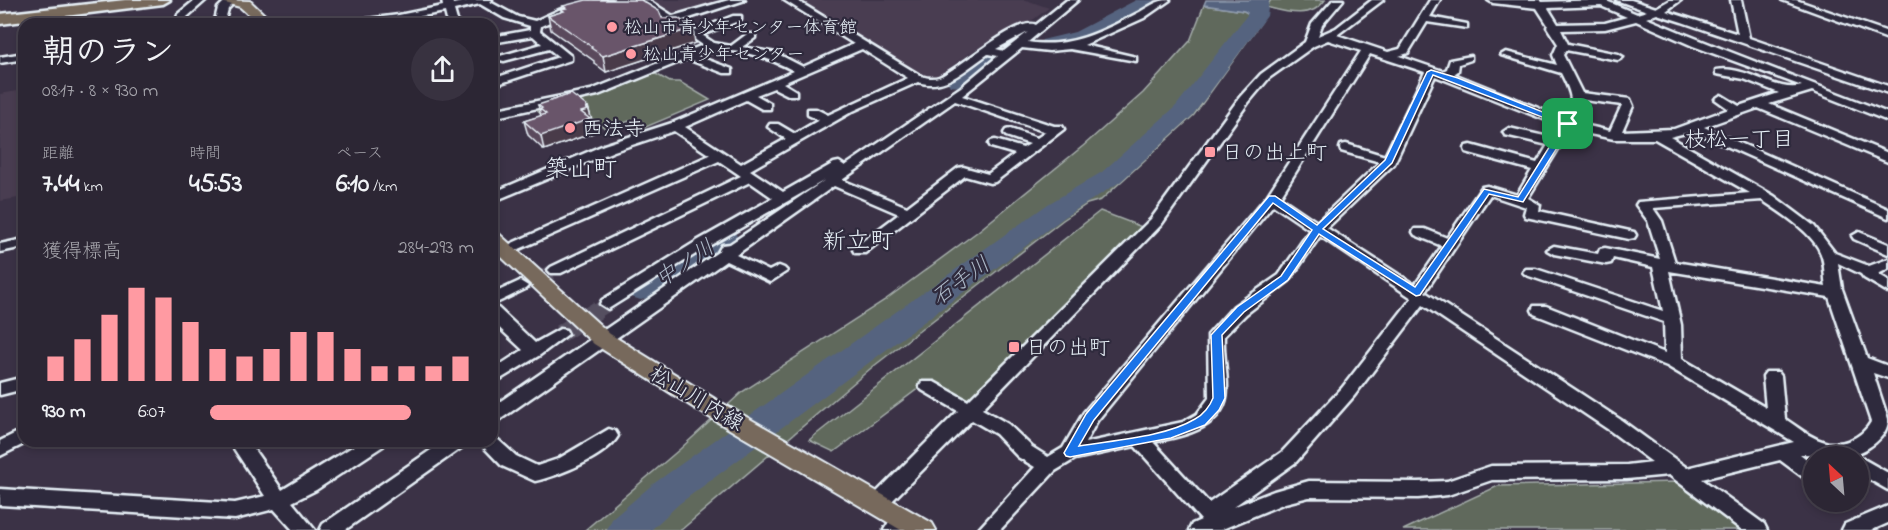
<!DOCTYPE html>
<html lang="ja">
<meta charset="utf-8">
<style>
:root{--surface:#2c2634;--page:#383240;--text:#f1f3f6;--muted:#a6a5ac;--line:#48434f;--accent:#ff9aa2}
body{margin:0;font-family:"Indie Flower","Klee One",sans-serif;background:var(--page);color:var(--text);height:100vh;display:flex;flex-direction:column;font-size:22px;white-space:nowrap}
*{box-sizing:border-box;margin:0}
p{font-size:20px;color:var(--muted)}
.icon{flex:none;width:33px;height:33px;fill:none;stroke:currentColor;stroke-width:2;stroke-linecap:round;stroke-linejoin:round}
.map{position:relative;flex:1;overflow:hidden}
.sheet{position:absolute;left:18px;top:18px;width:480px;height:429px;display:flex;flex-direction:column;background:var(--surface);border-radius:18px;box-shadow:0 3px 9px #0003,0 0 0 2px var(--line)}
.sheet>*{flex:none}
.needle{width:39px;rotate:334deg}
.fabs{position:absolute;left:1803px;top:446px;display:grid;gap:12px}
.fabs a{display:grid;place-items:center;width:66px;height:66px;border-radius:50%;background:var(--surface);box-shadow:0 3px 9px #0003,0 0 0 2px var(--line);font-size:30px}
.pin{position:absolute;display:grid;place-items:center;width:51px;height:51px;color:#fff;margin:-26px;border-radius:12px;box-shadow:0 3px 9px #0006}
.round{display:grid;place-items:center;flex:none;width:63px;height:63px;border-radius:32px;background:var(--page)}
.head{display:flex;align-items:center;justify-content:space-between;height:102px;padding:0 24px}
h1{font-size:33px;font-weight:700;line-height:45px}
.metrics{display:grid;grid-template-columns:repeat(3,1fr);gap:9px;height:102px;padding:6px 24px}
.metrics div{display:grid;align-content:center}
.metrics b{font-size:26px;font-weight:700}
.metrics small{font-size:16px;font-weight:400}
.metrics p{font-size:16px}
.chart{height:168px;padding:12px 24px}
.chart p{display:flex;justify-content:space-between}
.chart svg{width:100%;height:108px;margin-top:6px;stroke:var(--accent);stroke-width:6}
ul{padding:0 24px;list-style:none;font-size:20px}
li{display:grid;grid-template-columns:96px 72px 1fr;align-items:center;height:45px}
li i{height:15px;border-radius:8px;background:var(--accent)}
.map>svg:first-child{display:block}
.built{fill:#493c51}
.green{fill:#61695c;stroke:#a4adaa;stroke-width:1.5}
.water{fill:#55647f;stroke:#909caf;stroke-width:1.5}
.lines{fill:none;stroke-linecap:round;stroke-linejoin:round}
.river{fill:#55647f;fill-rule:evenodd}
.minor-tunnel-far1{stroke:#554f61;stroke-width:14;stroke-dasharray:14 7;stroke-linecap:butt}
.minor-tunnel{stroke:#554f61;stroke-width:18;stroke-dasharray:18 9;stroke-linecap:butt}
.minor-casing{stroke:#e8f1f8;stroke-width:5}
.major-casing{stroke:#e8f1f8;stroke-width:4}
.highway-casing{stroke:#e8f1f8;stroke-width:5}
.minor{fill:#2f2a3d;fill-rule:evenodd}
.major{fill:#77695c;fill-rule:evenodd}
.highway{fill:#77695c;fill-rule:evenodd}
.wall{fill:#5a485b;stroke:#e8f1f8;stroke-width:1.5}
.shaded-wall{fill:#4a3b4a;stroke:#e8f1f8;stroke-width:1.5}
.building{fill:#69546a;stroke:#e8f1f8;stroke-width:1.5}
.route{fill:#1a73e8;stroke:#fff;stroke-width:1.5;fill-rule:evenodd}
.poi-dot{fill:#ff9aa2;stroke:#2f2a3d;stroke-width:2}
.labels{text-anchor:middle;stroke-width:4.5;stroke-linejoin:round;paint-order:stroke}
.far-poi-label{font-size:18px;fill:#e8f1f8;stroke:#2f2a3d;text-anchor:start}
.poi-label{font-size:21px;fill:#e8f1f8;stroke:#2f2a3d;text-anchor:start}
.street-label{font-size:21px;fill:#e8f1f8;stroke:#2f2a3d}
.neighbourhood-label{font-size:22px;fill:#e8f1f8;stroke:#2f2a3d}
.water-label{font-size:22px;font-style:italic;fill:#adb9c8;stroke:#2f2a3d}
.quarter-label{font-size:24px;fill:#e8f1f8;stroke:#2f2a3d}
</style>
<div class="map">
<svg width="1888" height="530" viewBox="0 0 1888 530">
<rect width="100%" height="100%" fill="#3b3246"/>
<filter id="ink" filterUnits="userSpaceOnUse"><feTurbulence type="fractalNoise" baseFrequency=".0167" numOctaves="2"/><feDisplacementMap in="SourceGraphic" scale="12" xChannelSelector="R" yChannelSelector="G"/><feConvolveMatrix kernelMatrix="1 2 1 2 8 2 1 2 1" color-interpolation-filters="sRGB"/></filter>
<g filter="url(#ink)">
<path class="built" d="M646,0H736L673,17Z
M793,0H1026L1049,8L1034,19L976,49L936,77H926Z
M24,90V197L0,201V94Z"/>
<path class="green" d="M1271,0H1325C1311,20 1286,12 1266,7Z
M1204,5L1244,11L1251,15L1246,29L1262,21L1194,115L1101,200L1087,204L1063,220L870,369L681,530H585L680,449L742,392L885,300L977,232L1083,146L1143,93L1190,41Z
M654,73L670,82H680L710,100L641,129L629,121L606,129L576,106L544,117L534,108L608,93Z
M1100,211L1142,227L964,404L927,382L834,452L809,440Z
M1676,482L1740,530H1403L1498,486Z"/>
<path class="water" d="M1206,0H1268L1263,7L1262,21L1245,29L1251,15L1244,11L1204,5Z"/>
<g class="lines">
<path class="river" d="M1136,0H1159L1157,4C1129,19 1073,56 1042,48L1039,44L1042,40L1075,32Z
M1251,0H1269L1267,16L1192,116L1120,182L1066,216L679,504L651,530H607L612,519L653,484L1048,204L1102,172L1176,106L1247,15Z
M990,52L997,54L1000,58L997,62C984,73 968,90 950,86L947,81L950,76L983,54Z
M723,228L733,230L737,236L733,242L651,297L641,300L631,297L626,291L631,285L713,230Z"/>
<path class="minor-tunnel-far1" d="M520,286L556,270
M597,311L608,304"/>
<path class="minor-tunnel" d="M560,334L599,309"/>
<g class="minor-casing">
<path id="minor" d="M195,0H206L187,17L186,24H176L178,14Z
M226,0H237L228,9L224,24H214L218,8Z
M442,0H452L453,4L472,0H492L490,2L518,17L535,21L559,10L596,0H612L567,14L541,26L540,31L571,56V60L492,86V79L559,57L549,49L504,61L500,60V56L542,44L533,36L492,43V37L530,30V26L504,18L480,4L454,10L458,24H448L445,12L376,24H346L351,21L399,15L443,6Z
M636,0H648L673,16L729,0H745L680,21L695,31L733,16H741V20L702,35L714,43L731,46L747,34H755V38L742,47L776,53L803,67L854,44L784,0H796L921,76C927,78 933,79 939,77C957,71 1019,15 1036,25L1067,0H1078L1028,42C1068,49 1102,32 1136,14C1148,8 1156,0 1170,0L1144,18L1084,45L1136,57V61L1070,49L1049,51L1022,48L962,96L1054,126H1062L1064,129L995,182L990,183L965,176L865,253H855L853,250L855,247L899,214L834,186L736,255L769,271L779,266L784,268L787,271L770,282L726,261L498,421L492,422V407L718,252L722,245L730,244L825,180L707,247L608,309L600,304L602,300L697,241L773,198L750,182L561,273H551L548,270L551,267L741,176L719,161L492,261V252L710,155L674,131L614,151L492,202V193L604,145L672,123L794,71C766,56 727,43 697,56L732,69V73H724L687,59L598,95L492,118V110L591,90L703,45ZM1028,32L1004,51L996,49ZM862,49L908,78L828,115L816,109H808V115L819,120L795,134L778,124H770L768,127L786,139L741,164L685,127L746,100L762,109H770V103L756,95L774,88L788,95H796V91L783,83ZM988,54L998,56L961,87L845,166L839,162L834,163L783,192L750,170L853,111L918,82C945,91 966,69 988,54ZM955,101L1046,132L1037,138L1010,129L1006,130L1004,133L1006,136L1030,144L1023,148L995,140L991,141L989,144L991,147L1015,154L988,174L963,167L958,168L907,207L842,180Z
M1333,0H1343L1322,25L1318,36L1336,28L1372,0H1383L1337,35L1388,52L1400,49L1430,0H1440L1430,17L1467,24V28L1427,22L1408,53L1399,56L1443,71L1447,69L1450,60L1471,56V60L1459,64L1458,71L1454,74L1565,119C1576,101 1570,91 1561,73L1501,55L1506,52L1557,65L1553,55L1558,44L1547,27L1548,25L1537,8L1493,3L1488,0H1540L1542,2L1604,0L1637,14L1647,11L1616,0H1631L1656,8L1670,0H1681L1666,11L1738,34L1731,0H1741L1749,38L1888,86V93L1682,22L1657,14L1646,18C1726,52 1808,81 1888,113V121L1812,91L1769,104L1888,153V162L1758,108L1704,127L1888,209V218L1693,131L1670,137L1774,196L1814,226L1835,253L1869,266L1888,259V269L1878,274L1888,280V292L1864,278L1861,274L1838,263L1842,289L1867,358L1888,366V378L1873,373L1888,419C1888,438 1866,452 1848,456C1833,459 1816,453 1800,454L1814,465V482L1807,480L1780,460L1702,479L1764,524L1767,530H1742L1669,475L1627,479L1492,480L1448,495L1418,498L1309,497L1285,503L1220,530H1189L1192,524L1201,520L1135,446L1075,459L1055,471L1000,530H978L1035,467L1018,457L996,434L972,420L885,508L878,511L871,508L868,503L871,498L958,411L922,390L919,386L922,382H934L968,401L1151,219L1240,97L1261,74L1305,42L1312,24ZM1601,6L1627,17L1605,23L1558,24L1548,8ZM1636,21L1693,46L1802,86C1776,94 1746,64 1716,70V74L1744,79L1779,93L1739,106L1721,95L1715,99L1729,109L1674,129L1622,131L1633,106L1630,99L1582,93L1563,55L1566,50L1618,60L1623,57L1618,54L1568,44L1561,30L1605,29ZM1328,40L1361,51L1267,196L1084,412L1063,448L1048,457L1032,447L1008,424L982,409L1161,225L1248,103L1269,78L1314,46ZM1370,54L1425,72L1385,156L1346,144L1341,145L1340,148L1341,151L1380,162L1317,222L1280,197ZM1435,76L1561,126L1553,138L1509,128L1503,132L1505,135L1548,145L1537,163L1471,145L1466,146L1465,149L1466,152L1532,170L1517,195L1487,186L1482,187L1447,238L1425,229H1415L1413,232L1415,235L1442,246L1415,285L1327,228L1394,164ZM1584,100L1622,105L1610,131L1575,123L1584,108ZM1570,130L1614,139H1655L1750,193L1638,202L1636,205L1648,221L1660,259L1605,248L1600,249L1598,254L1554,246L1547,250L1554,254L1606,264L1611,263L1613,258L1653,267L1663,311L1536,269H1526L1523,272L1526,275L1664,322L1665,353L1546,306H1534L1532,310L1534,314L1667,366L1794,442L1687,468L1621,420L1425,292L1490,195L1526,207L1524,214L1526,217L1629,239L1634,238L1636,235L1634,232L1539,211L1540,205L1528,198ZM1762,200C1780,212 1814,233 1821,254C1825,264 1824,276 1826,287L1675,262L1662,221L1653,208ZM1273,205L1310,230L1279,275L1234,306L1208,335L1209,398L1197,414L1183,422L1085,443L1097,421ZM1320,236L1412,298L1342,388L1282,452L1209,503L1153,442C1184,436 1228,428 1227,387C1227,370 1223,354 1224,336L1246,314L1289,281ZM1669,271L1829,297L1871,422C1862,438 1841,448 1822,441C1809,437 1796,426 1785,419L1781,376L1778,372H1766L1763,376L1766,408L1682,359L1681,325ZM1423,305L1609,430L1652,462L1627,465L1491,466L1447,481L1418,482L1309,481L1274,491L1233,507L1296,462L1354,396Z
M1782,0H1796L1888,32V39Z
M262,16L267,19L266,21L229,24Z
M24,53V59L0,63V57Z
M1859,232L1888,244V254L1854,239L1852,236Z
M24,239V247L0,252V244Z
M520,281L528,286L525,289L492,305V294Z
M492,307L498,308L535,343L560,329L566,330L568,334L540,355L492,384V370L523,350L492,321Z
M24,377V389L0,395V383Z
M24,429V441H30L0,456V441Z
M609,429L615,431L618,436C606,457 558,476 535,481L502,466L478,441H492L494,436L516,456L537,466L558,459Z
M229,441H248L282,490L362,441H385L383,446L316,490L292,502L315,530H293L274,509L235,519L0,505V489L235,503L265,496Z
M444,441H466L464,446L345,530H320L323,524Z
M1858,456L1888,473V490L1858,473Z
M1888,506V523L1872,530H1842L1845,524Z
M902,510L909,512L912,518L905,530H884L895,512Z"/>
</g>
<g class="major-casing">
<path id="major" d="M224,0L250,1L274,24H259L240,7L225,3Z
M492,232L499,234L610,334L715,399L932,523L936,530H901L699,411L594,344L492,248Z"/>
</g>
<g class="highway-casing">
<path id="highway" d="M125,0H170L163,4L0,24V14Z"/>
</g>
<use href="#minor" class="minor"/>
<use href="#major" class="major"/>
<use href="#highway" class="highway"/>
</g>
<path class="wall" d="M563,6L662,18L695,43L606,72L594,63V61L551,30L548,16L561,12V9L563,8Z
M538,105L588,107L592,121L591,124L593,133L544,150L528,135L524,121L541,116Z"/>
<path class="shaded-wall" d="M693,28L695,43L606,72L603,56Z
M588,107L592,121L591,124L593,133L544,150L541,136Z"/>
<path class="building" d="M586,0H641L659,11L662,18H678L693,28L603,56L591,48L592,47L548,16L564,11L561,9L566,8L563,6Z
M571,94L588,107L586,108L588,110L581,112L590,119L541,136L524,121L546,114L540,109L542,108L538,105Z"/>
</g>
<path class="route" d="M1431,70L1458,78L1570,123L1572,124L1523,202L1489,194L1420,295L1416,296L1319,234L1288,280L1244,312L1222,335L1225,398L1219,410L1205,425L1171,438L1070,457L1066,456L1064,453L1086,414L1269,196H1275L1317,225L1385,160L1427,72ZM1433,75L1563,125L1518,197L1484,189L1415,287L1323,229L1392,163ZM1273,203L1312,230L1281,276L1237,307L1211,335L1213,398C1210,406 1203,415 1195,419C1165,437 1114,440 1079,446L1094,420Z"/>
<g class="poi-dot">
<circle cx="612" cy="27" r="6"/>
<circle cx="631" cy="54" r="6"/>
<circle cx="570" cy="128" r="6"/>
<rect x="1204" y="146" width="12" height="12" rx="3"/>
<rect x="1008" y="341" width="12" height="12" rx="3"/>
</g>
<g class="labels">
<g class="far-poi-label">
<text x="624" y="33">松山市青少年センター体育館</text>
<text x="643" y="60">松山青少年センター</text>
</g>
<g class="poi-label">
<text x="582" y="135">西法寺</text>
<text x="1222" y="159">日の出上町</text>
<text x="1026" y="354">日の出町</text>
</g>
<g class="street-label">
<text transform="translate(697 398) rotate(31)" y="7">松山川内線</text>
</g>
<g class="neighbourhood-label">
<text x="1739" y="146">枝松一丁目</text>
</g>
<g class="water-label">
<text transform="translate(684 262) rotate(-34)" y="8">中ノ川</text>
<text transform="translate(960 280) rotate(-36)" y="8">石手川</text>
</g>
<g class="quarter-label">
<text x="581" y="176">築山町</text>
<text x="858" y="248">新立町</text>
</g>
</g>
</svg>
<div class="fabs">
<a><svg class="needle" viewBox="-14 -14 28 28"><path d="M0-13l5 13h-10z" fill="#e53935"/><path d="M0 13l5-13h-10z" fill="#a6a5ac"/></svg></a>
</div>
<div class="pin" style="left:1568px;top:124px;background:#1e9e55"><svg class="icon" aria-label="arrive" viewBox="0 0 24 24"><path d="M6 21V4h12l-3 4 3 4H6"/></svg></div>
<section class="sheet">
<div class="head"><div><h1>朝のラン</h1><p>08:17 · 8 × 930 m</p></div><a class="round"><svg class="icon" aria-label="share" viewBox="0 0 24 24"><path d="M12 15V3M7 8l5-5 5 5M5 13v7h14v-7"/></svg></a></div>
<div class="metrics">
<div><p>距離</p><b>7.44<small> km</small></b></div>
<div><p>時間</p><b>45:53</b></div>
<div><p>ペース</p><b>6:10<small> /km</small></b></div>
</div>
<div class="chart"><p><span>獲得標高</span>284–293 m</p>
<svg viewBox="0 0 160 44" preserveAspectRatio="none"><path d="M5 44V34M15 44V27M25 44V17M35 44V6M45 44V10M55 44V20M65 44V31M75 44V34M85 44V31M95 44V24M105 44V24M115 44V31M125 44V38M135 44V38M145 44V38M155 44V34"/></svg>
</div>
<ul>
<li><b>930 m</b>6:07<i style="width:76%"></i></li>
</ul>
</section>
</div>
